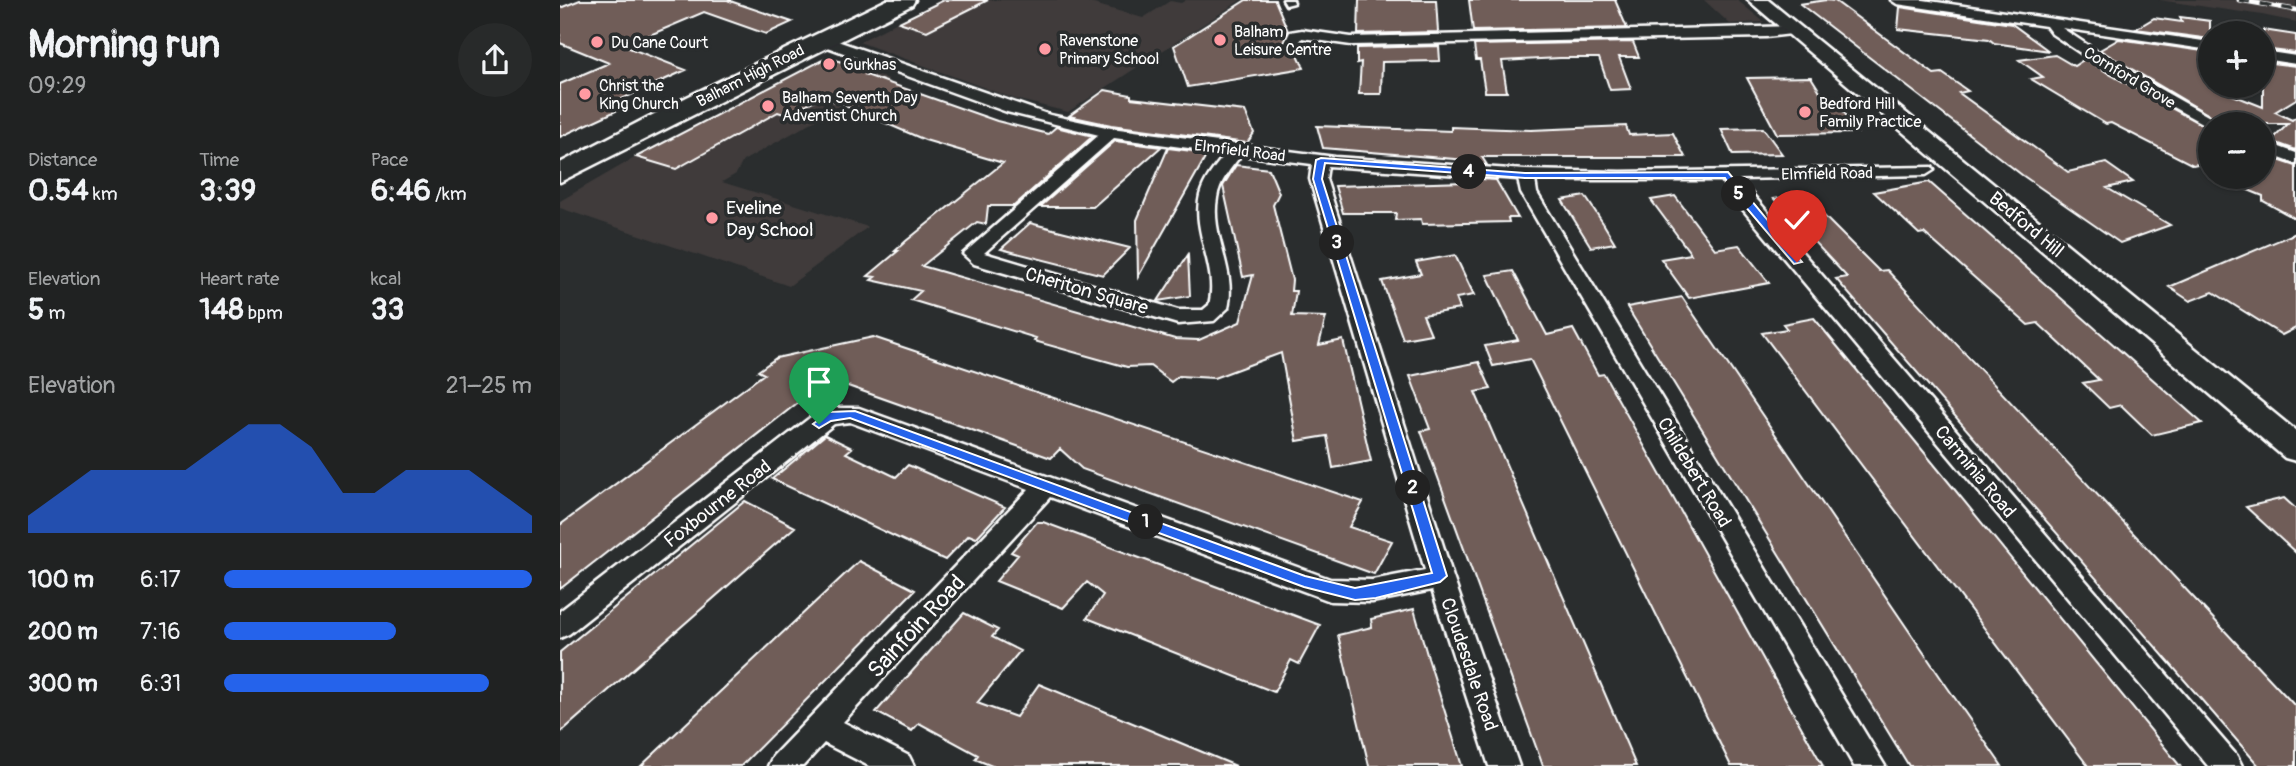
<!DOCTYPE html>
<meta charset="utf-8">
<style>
:root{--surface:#202222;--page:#282a2a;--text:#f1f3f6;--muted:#a2a4a5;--line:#3d3f40;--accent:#2563eb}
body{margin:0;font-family:Pangolin,sans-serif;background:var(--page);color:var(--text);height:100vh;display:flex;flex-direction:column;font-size:26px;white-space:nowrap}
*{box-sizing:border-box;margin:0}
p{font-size:23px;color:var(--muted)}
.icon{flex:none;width:38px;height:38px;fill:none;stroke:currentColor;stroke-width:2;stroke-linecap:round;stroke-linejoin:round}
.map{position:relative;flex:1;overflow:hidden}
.side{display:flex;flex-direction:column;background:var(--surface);width:560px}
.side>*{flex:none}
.tools{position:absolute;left:1638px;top:21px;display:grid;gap:14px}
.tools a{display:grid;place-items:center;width:77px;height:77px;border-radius:50%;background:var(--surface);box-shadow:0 2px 5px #0004,0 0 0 2px var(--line);font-size:35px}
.pin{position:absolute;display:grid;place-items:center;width:60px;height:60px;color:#fff;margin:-72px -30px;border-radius:50% 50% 50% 0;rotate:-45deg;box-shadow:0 0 7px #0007}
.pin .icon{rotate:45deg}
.km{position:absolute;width:35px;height:35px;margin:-18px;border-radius:50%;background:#222;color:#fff;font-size:19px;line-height:35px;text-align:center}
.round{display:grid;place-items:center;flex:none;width:74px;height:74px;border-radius:37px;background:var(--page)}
.headline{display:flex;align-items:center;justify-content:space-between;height:119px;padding:0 28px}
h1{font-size:38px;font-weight:700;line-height:52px}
.stats{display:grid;grid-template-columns:repeat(3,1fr);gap:10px;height:119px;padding:7px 28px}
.stats div{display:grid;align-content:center}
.stats b{font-size:30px;font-weight:700}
.stats small{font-size:19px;font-weight:400}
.stats p{font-size:19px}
.chart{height:196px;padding:14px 28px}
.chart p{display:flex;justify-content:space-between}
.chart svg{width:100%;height:126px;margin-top:7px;fill:var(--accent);opacity:.7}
ul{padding:0 28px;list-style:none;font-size:23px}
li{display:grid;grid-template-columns:112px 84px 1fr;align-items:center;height:52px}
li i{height:18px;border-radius:9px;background:var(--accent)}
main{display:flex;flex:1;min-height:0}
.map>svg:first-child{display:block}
.built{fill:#3f3b3b}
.building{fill:#6f5d59;stroke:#fff;stroke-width:2}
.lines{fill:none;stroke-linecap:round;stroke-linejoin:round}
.pedestrian-casing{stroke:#fff;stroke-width:5}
.minor-casing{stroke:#fff;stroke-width:5}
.secondary-casing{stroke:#fff;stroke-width:5}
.trunk-casing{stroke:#fff;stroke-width:5}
.pedestrian{fill:#2a2d2e;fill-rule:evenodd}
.minor{fill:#2a2d2e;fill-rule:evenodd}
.secondary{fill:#2a2d2e;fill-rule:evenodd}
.trunk{fill:#2a2d2e;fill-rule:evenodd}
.rail-casing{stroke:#fff;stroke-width:5}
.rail{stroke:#2a2d2e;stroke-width:3.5;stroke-dasharray:11;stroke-linecap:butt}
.route{fill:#2563eb;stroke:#fff;stroke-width:2}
.poi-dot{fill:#ff9aa2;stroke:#2a2d2e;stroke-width:2.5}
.labels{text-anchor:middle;stroke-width:7;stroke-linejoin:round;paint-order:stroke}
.far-poi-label{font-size:16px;fill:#fff;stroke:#2a2d2e;text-anchor:start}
.far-street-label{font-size:16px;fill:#fff;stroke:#2a2d2e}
.poi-label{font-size:19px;fill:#fff;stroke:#2a2d2e;text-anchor:start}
.street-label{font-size:19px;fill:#fff;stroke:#2a2d2e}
.near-street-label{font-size:23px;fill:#fff;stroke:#2a2d2e}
</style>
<main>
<section class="side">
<div class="headline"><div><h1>Morning run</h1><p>09:29</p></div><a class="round"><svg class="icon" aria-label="share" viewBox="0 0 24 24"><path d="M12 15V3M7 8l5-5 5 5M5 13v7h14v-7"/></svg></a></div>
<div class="stats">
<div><p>Distance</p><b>0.54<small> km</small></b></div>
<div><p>Time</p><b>3:39</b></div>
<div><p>Pace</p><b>6:46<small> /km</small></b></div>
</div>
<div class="stats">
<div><p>Elevation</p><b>5<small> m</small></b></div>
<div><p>Heart rate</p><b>148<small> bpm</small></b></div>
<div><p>kcal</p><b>33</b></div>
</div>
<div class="chart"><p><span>Elevation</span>21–25 m</p>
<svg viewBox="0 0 160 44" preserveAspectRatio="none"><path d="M0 44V38L10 30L20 22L30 22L40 22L50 22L60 14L70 6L80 6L90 14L100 30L110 30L120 22L130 22L140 22L150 30L160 38V44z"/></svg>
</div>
<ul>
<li><b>100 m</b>6:17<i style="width:100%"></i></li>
<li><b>200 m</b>7:16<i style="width:56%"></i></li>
<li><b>300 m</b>6:31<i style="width:86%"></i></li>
</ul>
</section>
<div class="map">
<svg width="1736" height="766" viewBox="0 0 1736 766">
<rect width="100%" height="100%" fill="#2a2d2e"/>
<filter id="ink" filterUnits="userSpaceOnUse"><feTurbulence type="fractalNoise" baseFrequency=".0143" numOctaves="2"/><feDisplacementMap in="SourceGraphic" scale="14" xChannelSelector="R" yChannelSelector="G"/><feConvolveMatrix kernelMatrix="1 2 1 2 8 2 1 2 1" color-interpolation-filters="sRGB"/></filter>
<g filter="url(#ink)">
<path class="built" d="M380,0H520L583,18L610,1L621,3L626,0H681L508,112L455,99L299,42Z
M1144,0H1177L1204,22L1170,24Z
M1599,0H1736V22L1702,15Z
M268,57L329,79L183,161L176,174L162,182L308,227L229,286L0,208V201L76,157Z"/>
<path class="building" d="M20,0H172L170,1L232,22L206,34L144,12L64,46L126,70L62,99L73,103L0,137V84L49,63L0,43V8Z
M384,0H428L367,31L339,22Z
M686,0H715L728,31L721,48L737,52L744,68L628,87L614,46Z
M799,0H876L878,32L798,34Z
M909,0H1055L1067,28L913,31Z
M1266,0L1275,1L1374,74L1382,73L1408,91L1399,93L1508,172L1546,163L1573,182L1547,188L1610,225L1560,243L1462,175L1240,4Z
M1340,7L1452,24L1489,51L1434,43L1429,39L1338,29Z
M1620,17L1650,21V39L1576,29L1594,18L1622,22Z
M1703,30L1736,35V53L1703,49Z
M1559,39L1650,52V86L1703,107V62L1736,66V99L1715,112L1732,120L1736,117V150L1711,141L1728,124H1664L1540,50Z
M1073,42L1079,57H1059L1071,89L1050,90L1039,58H1000L942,61L947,92H925L920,60H916L914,45Z
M879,46L880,61L822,62L821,94H799L801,62L797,63V48Z
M1495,55L1514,66L1525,59L1650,129V170L1637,164L1633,165L1551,123L1546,124L1471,79L1483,77L1459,60Z
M268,57L311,73L306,75L437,121L488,134L496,127L533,136L454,206H428L426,224L417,222L362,266L615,339L639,340L680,322L693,275L683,277L663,186L676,165L709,169L719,193L713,205L732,280L731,291H736L732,316L766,317L759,345L783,340L811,461L773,468L767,436L737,441L721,353L654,378L619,376L611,382L590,366L567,367L474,341L476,338L351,300L361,291L311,280L315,277L308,276L338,251H335L346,241L443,163L365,140L262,96L227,115L218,112L116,169L76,157Z
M1251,77L1268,104H1279L1297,133L1217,134L1187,78Z
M545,90L571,95V98L685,111L694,133L687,143L551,125L509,116Z
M757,126L891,131V127L971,130L1066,126L1069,135L1113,133L1125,157H922L927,165L906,163V160L763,148Z
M1203,128L1222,154L1173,155L1161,129Z
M555,141L601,147L533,207H480Z
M608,148L648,153L578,277L577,220Z
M1703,155L1736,166V219L1703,201V196L1656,177H1703Z
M906,178L936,180L958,218H948L949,222L862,224L861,219L835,220L836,213H783L775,186L906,182Z
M1369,182L1493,291L1642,423L1592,435L1561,405L1549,408L1523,383L1539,380L1478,323L1468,325L1364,233L1359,234L1314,192Z
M1242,194L1319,271L1327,270L1736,707V766H1699L1276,279L1287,277L1214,199Z
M1025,196L1043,223L1055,243L1031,247L1002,200Z
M1115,196L1155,249L1179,245L1209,283L1129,298L1101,259L1131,254L1091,200Z
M470,223L505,232L570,248L543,275L441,249Z
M1736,233V328L1722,335L1653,292L1630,301L1609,287Z
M628,255L630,296L598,301Z
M895,255L914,295L896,298L900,309L863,315L871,334L843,339L822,281L861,274L856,262Z
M953,271L987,335L1013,329L1038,375L1044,374L1263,766H1171L970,359L933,366L925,346L958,340L927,275Z
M1122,297L1383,681L1442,766H1349L1067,307Z
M1254,318L1391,485L1620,766H1528L1202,333L1227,329L1223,324Z
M313,337L803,502L789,527L832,541L814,574L522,469L500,449L491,458L268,379L0,589V525L204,374L198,371L216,358Z
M919,362L931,389L915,392L1076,766H983L861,431L870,429L850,376Z
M265,435L292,448L286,453L336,477L348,465L445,507L416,538L409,535L385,560L212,479Z
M1724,498L1736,509V553L1686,507Z
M185,501L235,527L0,733V652Z
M477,522H483L760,625L739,664L731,660L714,692L527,618L543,595L527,582L503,608L436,581L458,555L451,552Z
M299,561L355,590L181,766H81Z
M854,609L868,658L902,766H809L778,635L812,627L811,619Z
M404,613L438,630L432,637L460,651L417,703L456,717L479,684L676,766H432L415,759L418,755L359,723L352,731L316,712Z"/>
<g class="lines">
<g class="pedestrian-casing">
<path id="pedestrian" d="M723,0H733L734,3L726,5Z"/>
</g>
<g class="minor-casing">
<path id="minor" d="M1331,0H1363L1650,42V50L1502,28L1559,66L1662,124H1650L1649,127L1549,72L1492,34L1486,26L1337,4Z
M1235,26L1242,30L1240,33L1206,37L791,45L742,38L735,50L723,47L730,32L742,30L791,37Z
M256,37H266L490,115L551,128L775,157L965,170L1061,172L1372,167L1374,170L1366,175L1179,179L1677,756L1682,766H1648L1170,194L1162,180H975L977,193L1325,766H1294L961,193L958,179L768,166L766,179L893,577L959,766H929L872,590L812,602L770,601L490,497L283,722L349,756L354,766H309L264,743L243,766H208L213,756L469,489L290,422L274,424L9,634L0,638V611L251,417L269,408H299L770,579L812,580L865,570L750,179L752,164L681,155C671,168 659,182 657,198C650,236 677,270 668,308L654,321L618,324L414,264L403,254L539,135L447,112L256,43ZM554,138L666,153C656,166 644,179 640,195C631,232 659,268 649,305L643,310H618L424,253Z
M1703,51L1736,56V64L1703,59Z
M1703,141L1736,153V164L1703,152Z"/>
</g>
<g class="secondary-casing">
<path id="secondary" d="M1188,0H1208L1736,431V461L1725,458Z"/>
</g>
<g class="trunk-casing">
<path id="trunk" d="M327,0H355L352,5L0,182V163L127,97Z"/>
</g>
<use href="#pedestrian" class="pedestrian"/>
<use href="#minor" class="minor"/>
<use href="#secondary" class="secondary"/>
<use href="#trunk" class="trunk"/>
<g class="rail-casing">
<path id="rail" d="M1679,0L1736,10"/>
</g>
<use href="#rail" class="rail"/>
</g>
</g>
<path class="route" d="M761,158L965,173L1168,172L1242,262L1234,264L1173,192L1165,178H965L765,163L762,179L887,576L880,582L816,598L795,600L744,587L290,418L271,421L259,428L253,424L269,412L295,411L745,576L795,588L872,573L753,179L756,160Z"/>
<g class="poi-dot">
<circle cx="660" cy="40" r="7"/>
<circle cx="37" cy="42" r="7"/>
<circle cx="485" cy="49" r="7"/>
<circle cx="269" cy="64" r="7"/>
<circle cx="25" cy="94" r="7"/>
<circle cx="208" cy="106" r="7"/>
<circle cx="1245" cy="112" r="7"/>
<circle cx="152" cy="218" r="7"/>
</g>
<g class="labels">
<g class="far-poi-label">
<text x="674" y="37">Balham<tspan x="674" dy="18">Leisure Centre</tspan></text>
<text x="499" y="46">Ravenstone<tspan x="499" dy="18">Primary School</tspan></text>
<text x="51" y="48">Du Cane Court</text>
<text x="283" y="70">Gurkhas</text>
<text x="39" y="91">Christ the<tspan x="39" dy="18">King Church</tspan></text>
<text x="222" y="103">Balham Seventh Day<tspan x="222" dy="18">Adventist Church</tspan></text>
<text x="1259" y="109">Bedford Hill<tspan x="1259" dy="18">Family Practice</tspan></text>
</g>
<g class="far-street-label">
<text transform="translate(190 75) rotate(-27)" y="6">Balham High Road</text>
<text transform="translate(1570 77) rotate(31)" y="6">Cornford Grove</text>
<text transform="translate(680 150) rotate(7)" y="6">Elmfield Road</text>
<text transform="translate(1267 173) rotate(-1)" y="6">Elmfield Road</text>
</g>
<g class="poi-label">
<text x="166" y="214">Eveline<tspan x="166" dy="22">Day School</tspan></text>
</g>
<g class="street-label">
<text transform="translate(1467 224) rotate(40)" y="7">Bedford Hill</text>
<text transform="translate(527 290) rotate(16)" y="7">Cheriton Square</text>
<text transform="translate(1416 471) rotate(50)" y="7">Carminia Road</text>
<text transform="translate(1135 472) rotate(59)" y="7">Childebert Road</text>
<text transform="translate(157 503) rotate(-38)" y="7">Foxbourne Road</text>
<text transform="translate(910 664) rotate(71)" y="7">Cloudesdale Road</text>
</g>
<g class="near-street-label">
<text transform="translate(356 626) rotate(-47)" y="8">Sainfoin Road</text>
</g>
</g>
</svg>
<div class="tools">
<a>+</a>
<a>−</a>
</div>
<div class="pin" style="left:259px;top:424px;background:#1e9e55"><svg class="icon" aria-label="arrive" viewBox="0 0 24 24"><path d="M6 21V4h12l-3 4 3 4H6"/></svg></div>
<div class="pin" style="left:1237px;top:262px;background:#d93025"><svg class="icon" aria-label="check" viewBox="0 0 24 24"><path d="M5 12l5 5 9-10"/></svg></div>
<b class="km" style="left:586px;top:522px">1</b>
<b class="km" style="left:853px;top:488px">2</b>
<b class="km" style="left:777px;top:243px">3</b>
<b class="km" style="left:909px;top:172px">4</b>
<b class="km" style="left:1179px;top:194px">5</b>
</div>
</main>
